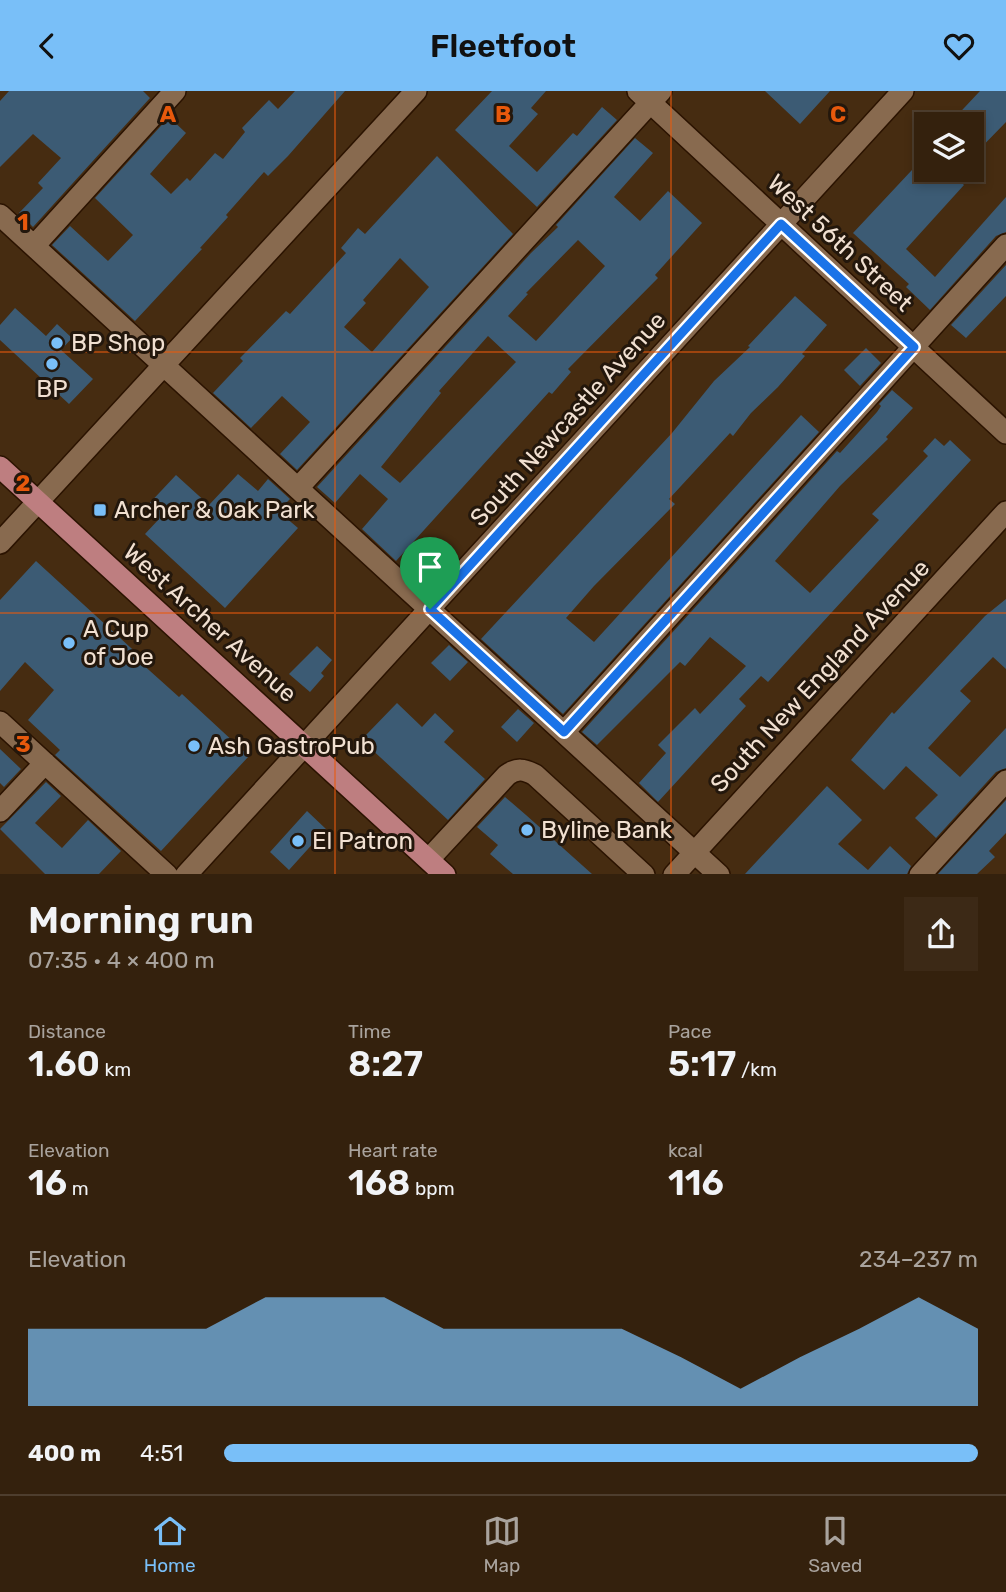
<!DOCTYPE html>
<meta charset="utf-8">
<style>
:root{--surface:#34210d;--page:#3c2916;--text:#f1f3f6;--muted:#a9a39d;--line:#4e3e2e;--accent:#79bff8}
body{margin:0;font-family:Rubik,sans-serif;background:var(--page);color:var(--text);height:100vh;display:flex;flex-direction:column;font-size:26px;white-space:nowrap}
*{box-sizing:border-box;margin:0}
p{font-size:23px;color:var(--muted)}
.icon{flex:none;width:38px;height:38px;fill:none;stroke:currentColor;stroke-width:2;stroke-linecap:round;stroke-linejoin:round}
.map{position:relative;height:783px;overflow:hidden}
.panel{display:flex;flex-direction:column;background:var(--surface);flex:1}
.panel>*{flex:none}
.buttons{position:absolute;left:914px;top:21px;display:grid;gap:14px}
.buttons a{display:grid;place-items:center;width:70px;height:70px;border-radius:0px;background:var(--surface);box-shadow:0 4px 10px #0003,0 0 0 2px var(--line);font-size:35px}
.pin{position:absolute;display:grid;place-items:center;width:60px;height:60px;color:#fff;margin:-72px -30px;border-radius:50% 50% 50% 0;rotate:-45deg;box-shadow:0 0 7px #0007}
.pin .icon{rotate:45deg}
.round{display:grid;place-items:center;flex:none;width:74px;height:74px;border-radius:0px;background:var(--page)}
.summary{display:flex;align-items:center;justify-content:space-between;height:119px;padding:0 28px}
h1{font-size:38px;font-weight:600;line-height:52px}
.stats{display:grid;grid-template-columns:repeat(3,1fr);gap:10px;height:119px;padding:7px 28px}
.stats div{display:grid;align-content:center}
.stats b{font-size:35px;font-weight:600}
.stats small{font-size:19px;font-weight:400}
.stats p{font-size:19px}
.chart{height:196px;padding:14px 28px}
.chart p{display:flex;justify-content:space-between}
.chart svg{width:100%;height:126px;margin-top:7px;fill:var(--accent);opacity:.7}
ul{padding:0 28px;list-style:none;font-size:23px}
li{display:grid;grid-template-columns:112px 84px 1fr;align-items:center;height:52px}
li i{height:18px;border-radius:9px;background:var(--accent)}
header{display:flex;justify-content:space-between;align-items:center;height:91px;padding:0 28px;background:var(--accent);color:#111;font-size:32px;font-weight:600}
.dock{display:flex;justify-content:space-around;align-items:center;height:98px;border-top:2px solid var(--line);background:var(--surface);font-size:19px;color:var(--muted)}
.dock a{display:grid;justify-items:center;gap:4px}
.dock .active{color:var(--accent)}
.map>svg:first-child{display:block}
.building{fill:#3c5b74;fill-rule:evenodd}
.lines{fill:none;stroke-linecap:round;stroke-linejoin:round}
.minor-casing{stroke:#2b1300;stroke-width:24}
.major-casing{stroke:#2b1300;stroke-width:24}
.minor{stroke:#886a4f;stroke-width:21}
.major{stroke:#be7e80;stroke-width:21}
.route-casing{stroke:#fff;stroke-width:14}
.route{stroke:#1a73e8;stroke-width:9}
.grid{fill:none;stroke:#e8590c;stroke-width:2;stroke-opacity:0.55}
.poi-dot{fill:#79bff8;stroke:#23170c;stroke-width:2.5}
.labels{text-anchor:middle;stroke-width:6;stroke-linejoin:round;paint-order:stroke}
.street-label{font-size:24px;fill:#f1e0d1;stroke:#23170c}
.poi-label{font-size:24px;fill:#f1e0d1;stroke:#23170c;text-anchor:start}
.grid-label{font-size:23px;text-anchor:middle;font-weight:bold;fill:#e8590c;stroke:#23170c;stroke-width:6;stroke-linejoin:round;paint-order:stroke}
</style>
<header><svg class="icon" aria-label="back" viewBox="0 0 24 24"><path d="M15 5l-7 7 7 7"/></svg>Fleetfoot<svg class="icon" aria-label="heart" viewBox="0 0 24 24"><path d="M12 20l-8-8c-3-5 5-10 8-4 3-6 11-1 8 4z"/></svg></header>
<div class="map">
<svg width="1006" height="784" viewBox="0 0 1006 784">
<rect width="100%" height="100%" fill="#462c11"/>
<path class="building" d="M9,0H143L150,7L33,136L19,122L43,97L38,92L61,67L33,43L0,76V10Z
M295,0H345L288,65L268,85L264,81L226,124L228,126L200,157L202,158L135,230L52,154L70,135L108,170L133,144L95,107L169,26L186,42L150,83L171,103L187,87L190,90L215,62L223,68L245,41L242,37L269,9L278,18Z
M492,0H546L531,17L538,23L509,55L537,81L573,42L577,45L602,16L617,29L537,116L455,39Z
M765,0H830L800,33Z
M980,0H1006V31L971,67V33H949Z
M635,47L653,62L614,106L640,130L668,100L702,132L655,184L658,187L568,278L571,281L552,303L549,301L396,470L362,438L388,408L360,383L335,412L317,396L531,162L558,136L556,134ZM578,149L605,175L536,250L508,225L528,203L526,202ZM488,245L516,271L400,392L381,376L441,302L439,300Z
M926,64V79H948L964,94L906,158L935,186L1006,106V141L996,145L930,219L906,196L909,193L853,142Z
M437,65L513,143L297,379L280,363L310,331L282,305L251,337L213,302L243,270L240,267L286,220L290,223L346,162L341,157L358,137L365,143ZM400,167L429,196L372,261L344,236L366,212L363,209Z
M1006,174V205L966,247L951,234Z
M795,205L827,234L802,263L805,265L778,296L751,322L733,345L730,342L669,408L675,413L594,495L566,527L594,551L801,324L819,341L563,623L481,548L672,342L714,290L750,256L748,255Z
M15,217L46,245L57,233L72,247L61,259L93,288L69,313L0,249V234Z
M866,257L881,272L860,295L844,279Z
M892,299L913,317L886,346L888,348L840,395L775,470L810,502L879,429L872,423L928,365L923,360L935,347L944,355L950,349L971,369L768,591L761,585L739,608L746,615L658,711L639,692L666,662L658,654L695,617L700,623L746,575L710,546L685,575L680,571L597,654L582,641L837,360L840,362L877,321L881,315L879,313Z
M238,383L258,400L268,388L290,408L278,420L298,437L225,517L145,443L159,428L146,416L176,384L209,414Z
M36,470L143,568L140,571L179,606L182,603L249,665L161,760L55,664L60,659L28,629L54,599L25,571L0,600V509Z
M1006,508V578L993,566L960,600L971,610L928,657L960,686L1006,637V677L996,681L936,747L915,727L938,704L906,675L884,699L851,669L892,621L894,623L985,525Z
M449,554L468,571L450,590L431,572Z
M317,555L332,569L321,582L324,585L310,601L289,583Z
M397,612L422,636L435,622L454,640L444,651L485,688L448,729L367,654L366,644Z
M518,618L534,632L517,651L501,636Z
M0,658L21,678L4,696L0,692Z
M46,691L61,705L35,732L62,757L88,729L121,760L99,783H45L0,738Z
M827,695L862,729L838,753L868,779L890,755L911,775L907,783H745Z
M505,706L526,724L592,783H513L490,763L498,754L477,736Z
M1006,709V742L989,760L995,766L977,783H938Z
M307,720L326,738L289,779L270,761Z"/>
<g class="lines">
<g class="minor-casing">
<path id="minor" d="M638,0L1006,342
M0,124L719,784
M34,155L175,0
M298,397L661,0
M0,452L416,0
M0,631L167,784
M564,641L1006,154
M0,720L45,672
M429,768L507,684C517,677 524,678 535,684L644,784
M186,784L903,0
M674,784L1006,421
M920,784L1006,690"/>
</g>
<g class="major-casing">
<path id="major" d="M0,376L445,784"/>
</g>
<use href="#minor" class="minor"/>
<use href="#major" class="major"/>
</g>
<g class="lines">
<g class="route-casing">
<path id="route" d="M781,133L914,256L564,641L430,518Z"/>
</g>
<use href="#route" class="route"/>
</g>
<path class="grid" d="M335,0V784M671,0V784M0,261H1006M0,522H1006"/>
<g class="poi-dot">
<circle cx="57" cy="252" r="7"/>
<circle cx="52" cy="273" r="7"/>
<rect x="93" y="412" width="14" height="14" rx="3.5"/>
<circle cx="69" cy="552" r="7"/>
<circle cx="194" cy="655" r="7"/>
<circle cx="527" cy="739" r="7"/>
<circle cx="298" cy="750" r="7"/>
</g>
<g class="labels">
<g class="street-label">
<text transform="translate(840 152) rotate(43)" y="8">West 56th Street</text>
<text transform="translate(568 328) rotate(-48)" y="8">South Newcastle Avenue</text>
<text transform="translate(210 532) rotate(42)" y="8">West Archer Avenue</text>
<text transform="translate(820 585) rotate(-47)" y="8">South New England Avenue</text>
</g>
<g class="poi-label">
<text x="71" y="260">BP Shop</text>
<text x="52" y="306" text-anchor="middle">BP</text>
<text x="114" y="427">Archer &amp; Oak Park</text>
<text x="83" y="546">A Cup<tspan x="83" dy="28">of Joe</tspan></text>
<text x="208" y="663">Ash GastroPub</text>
<text x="541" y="747">Byline Bank</text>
<text x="312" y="758">El Patron</text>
</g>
</g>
<g class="grid-label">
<text x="168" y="31">A</text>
<text x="503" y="31">B</text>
<text x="838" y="31">C</text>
<text x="23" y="139">1</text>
<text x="23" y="400">2</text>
<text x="23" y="661">3</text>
</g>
</svg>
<div class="buttons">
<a><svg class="icon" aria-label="layers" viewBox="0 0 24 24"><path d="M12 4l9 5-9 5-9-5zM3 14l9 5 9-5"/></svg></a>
</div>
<div class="pin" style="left:430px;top:518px;background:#1e9e55"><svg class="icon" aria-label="arrive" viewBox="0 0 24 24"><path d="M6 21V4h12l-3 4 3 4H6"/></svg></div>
</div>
<section class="panel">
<div class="summary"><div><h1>Morning run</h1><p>07:35 · 4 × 400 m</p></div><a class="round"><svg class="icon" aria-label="share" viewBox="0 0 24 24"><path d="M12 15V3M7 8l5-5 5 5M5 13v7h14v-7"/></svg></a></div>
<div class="stats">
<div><p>Distance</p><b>1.60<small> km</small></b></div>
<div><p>Time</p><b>8:27</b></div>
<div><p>Pace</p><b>5:17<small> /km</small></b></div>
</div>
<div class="stats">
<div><p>Elevation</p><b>16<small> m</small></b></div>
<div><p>Heart rate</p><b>168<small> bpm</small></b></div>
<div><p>kcal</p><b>116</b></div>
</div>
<div class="chart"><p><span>Elevation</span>234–237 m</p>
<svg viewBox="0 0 160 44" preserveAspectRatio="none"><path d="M0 44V17L10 17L20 17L30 17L40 6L50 6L60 6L70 17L80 17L90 17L100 17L110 27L120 38L130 27L140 17L150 6L160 17V44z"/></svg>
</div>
<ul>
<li><b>400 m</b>4:51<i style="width:100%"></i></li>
</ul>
</section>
<nav class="dock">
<a class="active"><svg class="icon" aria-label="home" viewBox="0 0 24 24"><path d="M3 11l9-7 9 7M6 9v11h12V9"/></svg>Home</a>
<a><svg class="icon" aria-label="map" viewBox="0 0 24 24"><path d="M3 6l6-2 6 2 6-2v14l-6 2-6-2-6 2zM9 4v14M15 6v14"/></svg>Map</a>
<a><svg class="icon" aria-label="saved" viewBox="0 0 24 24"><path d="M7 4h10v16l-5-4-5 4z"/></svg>Saved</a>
</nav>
